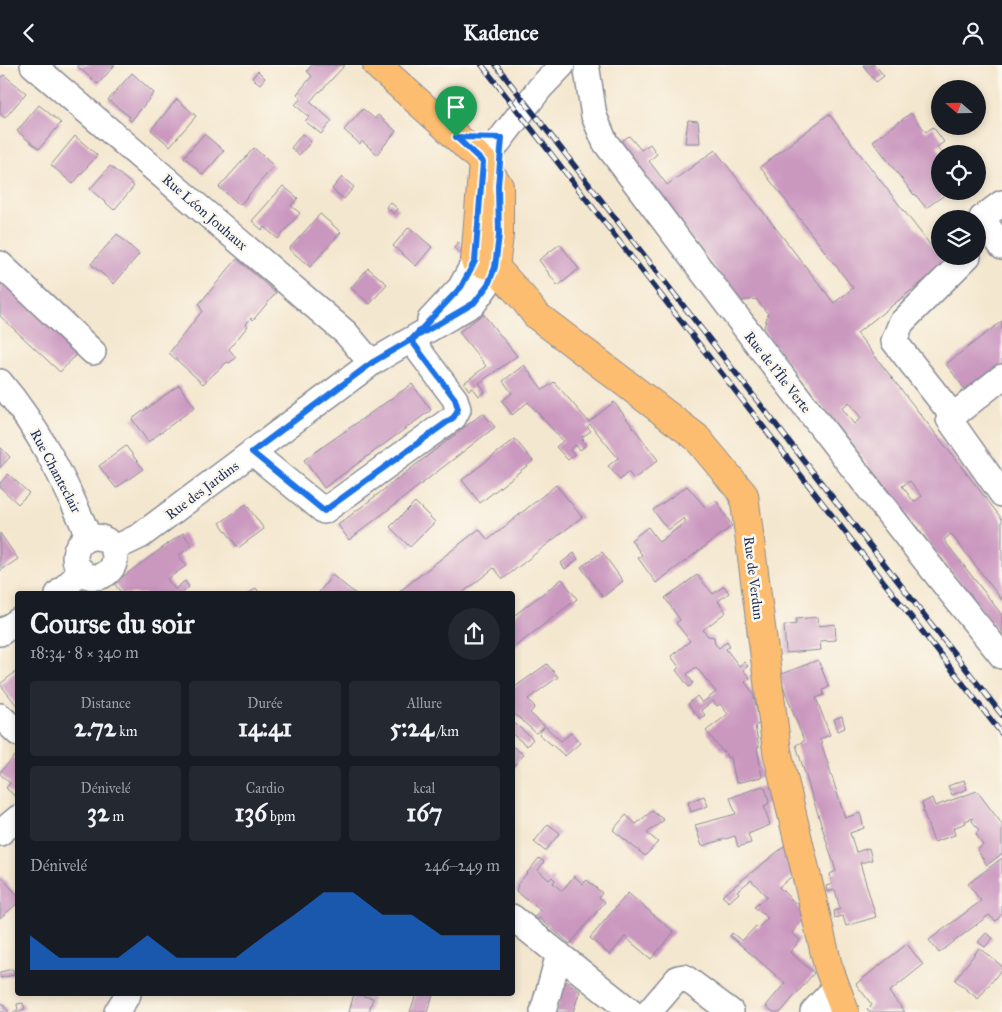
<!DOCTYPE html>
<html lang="fr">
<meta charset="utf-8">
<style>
:root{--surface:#171b24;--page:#242831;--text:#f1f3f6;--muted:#9ea1a6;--accent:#1a73e8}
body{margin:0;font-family:"IM FELL Great Primer",serif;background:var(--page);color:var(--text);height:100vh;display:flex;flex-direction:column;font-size:19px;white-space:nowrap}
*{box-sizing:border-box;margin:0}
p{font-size:16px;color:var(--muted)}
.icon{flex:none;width:28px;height:28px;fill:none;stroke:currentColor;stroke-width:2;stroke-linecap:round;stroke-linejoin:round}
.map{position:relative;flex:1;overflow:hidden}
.sheet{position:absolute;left:15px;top:526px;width:500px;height:405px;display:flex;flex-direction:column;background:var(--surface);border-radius:5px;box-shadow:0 2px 8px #0003}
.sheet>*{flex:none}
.needle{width:32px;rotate:290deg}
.tools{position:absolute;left:931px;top:15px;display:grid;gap:10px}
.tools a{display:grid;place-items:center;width:55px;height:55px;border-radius:50%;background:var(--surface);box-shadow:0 2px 8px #0003;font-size:25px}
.pin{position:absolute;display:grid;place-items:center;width:42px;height:42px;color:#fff;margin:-51px -21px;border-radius:50% 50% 50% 0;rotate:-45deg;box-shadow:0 0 5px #0007}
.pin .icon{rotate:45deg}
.round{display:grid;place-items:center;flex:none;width:52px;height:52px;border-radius:26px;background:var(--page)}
.overview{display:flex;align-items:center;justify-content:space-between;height:85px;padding:0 15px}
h1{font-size:28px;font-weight:700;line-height:38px}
.figures{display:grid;grid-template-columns:repeat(3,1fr);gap:8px;height:85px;padding:5px 15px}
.figures div{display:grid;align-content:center;border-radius:5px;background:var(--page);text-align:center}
.figures b{font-size:25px;font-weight:700}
.figures small{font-size:14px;font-weight:400}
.figures p{font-size:14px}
.chart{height:140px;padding:10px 15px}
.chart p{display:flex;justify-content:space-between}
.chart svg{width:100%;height:90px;margin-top:5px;fill:var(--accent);opacity:.7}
header{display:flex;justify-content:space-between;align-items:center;height:65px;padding:0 15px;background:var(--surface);font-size:22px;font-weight:700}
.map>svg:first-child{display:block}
.building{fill:#ca97bf;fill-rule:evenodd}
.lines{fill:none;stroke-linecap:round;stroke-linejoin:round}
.minor-casing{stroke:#888b96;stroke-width:28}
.major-casing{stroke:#888b96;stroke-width:30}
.minor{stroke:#fff;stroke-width:25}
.major{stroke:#fcbd6f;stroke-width:28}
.rail-casing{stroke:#1b2f5e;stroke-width:5.5}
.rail{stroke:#fbf7ec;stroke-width:4;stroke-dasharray:11;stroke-linecap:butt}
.route-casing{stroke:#fff;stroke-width:10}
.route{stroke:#1a73e8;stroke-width:6}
.labels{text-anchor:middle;stroke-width:5;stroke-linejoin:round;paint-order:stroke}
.street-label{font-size:14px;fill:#1b2f5e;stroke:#fbf7ec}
</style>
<header><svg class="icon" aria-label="back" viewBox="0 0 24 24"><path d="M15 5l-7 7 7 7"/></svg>Kadence<svg class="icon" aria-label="person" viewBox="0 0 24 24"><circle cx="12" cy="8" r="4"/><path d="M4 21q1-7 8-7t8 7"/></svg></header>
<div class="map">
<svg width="1002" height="947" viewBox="0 0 1002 947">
<rect width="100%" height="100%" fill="#fbf7ec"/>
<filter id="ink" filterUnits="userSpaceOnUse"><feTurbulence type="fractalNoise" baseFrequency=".02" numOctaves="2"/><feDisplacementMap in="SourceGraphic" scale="10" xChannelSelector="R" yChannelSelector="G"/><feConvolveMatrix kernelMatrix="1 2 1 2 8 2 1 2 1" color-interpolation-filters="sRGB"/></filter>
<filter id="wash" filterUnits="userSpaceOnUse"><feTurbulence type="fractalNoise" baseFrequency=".0096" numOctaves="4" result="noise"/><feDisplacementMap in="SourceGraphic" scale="20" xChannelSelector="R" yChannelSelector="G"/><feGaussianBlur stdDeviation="1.12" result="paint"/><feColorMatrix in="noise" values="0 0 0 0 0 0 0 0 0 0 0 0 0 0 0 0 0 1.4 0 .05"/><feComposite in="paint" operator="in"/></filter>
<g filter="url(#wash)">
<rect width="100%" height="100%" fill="#f4e7cf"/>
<g id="blocks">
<path class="building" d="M78,0H115L98,19L77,1Z
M312,0H345L320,27L319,26L310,37L332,56L321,69L305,56L309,52L295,40L301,33L297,29L312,11L307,6Z
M863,0H875L884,11L876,17Z
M258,6L265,13L260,19L252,13Z
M132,8L154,28L131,56L128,54L130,52L108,35Z
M4,10L26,28L5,53L0,49V13Z
M177,34L196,51L170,81L151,65Z
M39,40L61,58L39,84L17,66Z
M363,44L375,54L378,50L396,66L377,89L362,76L360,79L344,65Z
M911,48L926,67L933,62L944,77L937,82L942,89H940V126H950L926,143L915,129L914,130L873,76Z
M829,49L945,199L857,268L1002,454V535L951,469L944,475L1002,550V571L763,266L768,249L756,234L740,236L619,78L629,71L641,85L650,79L657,89L649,96L667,120L715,85L834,238L853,223L760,102ZM849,337L861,353L854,359L842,343ZM910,416L922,431L914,437L902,421Z
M688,55L698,56L700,78H685Z
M204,69L224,86L203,110L184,92Z
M302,69L311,77L299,90L291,83Z
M75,71L97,90L73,119L51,100Z
M254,83L274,101L240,140L219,122Z
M110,101L134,121L114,145L90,124Z
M342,112L354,122L344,134L332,124Z
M283,121L298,133L291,141L300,148L278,174L264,162L262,165L252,156Z
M390,137L398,144L394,149L386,142Z
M320,149L341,167L310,202L289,184Z
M409,162L432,182L416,201L393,181Z
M117,169L139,189L114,219L91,199Z
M458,177L466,185L461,189L454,183Z
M560,179L579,204L558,221L539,195Z
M237,194L276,228L253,255L251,253L246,259L248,261L229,284L236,293L229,298L227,297L203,319L169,288L202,246L199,239Z
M368,203L387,219L370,239L351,223Z
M0,212L79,287L60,307L0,251Z
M483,249L517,291L479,318L485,326L479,331L473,323L469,325L464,318L486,301L459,267Z
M1002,256V300L967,327L946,299Z
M524,300L543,325L554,317L589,357L614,337L658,395L634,414L628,407L620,415L608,401L618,393L590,359L587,362L591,366L582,372L584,374L582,375L586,380L580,385L576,380L570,385L574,390L568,395L556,382L563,376L528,337L512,350L502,336L512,328L503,316Z
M412,319L431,345L324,423L304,395Z
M179,320L195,342L148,377L132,354Z
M483,348L495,362L349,475L338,460Z
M515,374L533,396L480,438L462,415Z
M126,381L143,404L116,423L99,401Z
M0,382L10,392L0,403Z
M8,409L29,428L18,439L0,422V418Z
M556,420L582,452L503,514L494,503L461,529H403L400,526L479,464L488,475Z
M687,421L705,442L716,435L732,461L656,518L638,493L642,490L631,475L648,462L659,477L686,457L684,453L668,465L653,445Z
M415,437L435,457L410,482L390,462Z
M246,439L264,464L238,483L220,458Z
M0,468L18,494L0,506Z
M183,468L192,481L179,490L186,501L167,514L175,524L185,516L189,522L181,529H122L114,518Z
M602,487L623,516L603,532L581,502Z
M574,488L578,494L565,504L561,498Z
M332,510L356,529H318Z
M697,510L713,529L724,521L729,528L718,536L726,547L703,565L708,571L714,572L715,579L719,583L727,576L730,581L726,584L739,601L744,597L748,601L743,605L750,613L745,617L753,628L760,658L755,661L759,682H757L762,712L736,718L731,692L727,693L725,686L723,687L706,666L728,649L720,639L717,641L713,636L701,645L705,650L700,654L688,639L697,631L702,638L716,627L696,602L687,609L693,618L689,622L676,605L679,602L671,591L690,576L676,558L680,555L665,533Z
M562,514L577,534L512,584V552Z
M256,523L260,529H248Z
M818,552L819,561L835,559L836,575L820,576L821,585L786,588L784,561L796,559V554Z
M818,595L829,622L823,625L824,630L816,633L830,670L820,674L845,753L860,748L864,763L850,768L856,787L869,783L872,795L860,798L876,852L846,861L843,851L835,853L834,846L840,844L835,825L827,827L826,821L832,819L830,809L836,806L796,680L804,676L779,610Z
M547,599L558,612L528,634L535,642L530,648L561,676L571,668L580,678L565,691L539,669L544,662L536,668L512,647V624Z
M18,605V642L0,619Z
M842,651L845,663L838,666L834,654Z
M513,657L533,674L527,681L512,669Z
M512,681L523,689L512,704Z
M18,688V730L16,732L6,723L10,718L0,709V707Z
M964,715L967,724L952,730L948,721Z
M762,721L765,723L769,736L768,739L764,741L770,760L748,769L751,778L738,782L735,771L702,781L695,760L736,749L730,733Z
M977,726L1002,759V789L987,800L977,785L983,780L976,769L979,765L972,756L973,753L965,756L966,758L953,763L955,770L934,777L923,746L924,745L922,738L932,733L935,741Z
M704,731L708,741L691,747L688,737Z
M652,746L664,755L647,768L658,777L645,791L613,765L626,750L636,759Z
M548,759L560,768L545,786L534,777Z
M786,780L796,808L779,822L807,850L792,868L800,875L790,887L814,908L781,947H773L766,941L785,918L730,871L732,868L742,876L756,861L758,863L768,853L754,842L767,832L751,815L737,826L739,828L729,837L722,831Z
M539,793L544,797L538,805L549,815L552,812L555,815L553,818L562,826L574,811L583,819L587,815L602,828L599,832L605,837L570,879L539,853L536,856L533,854L540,845L516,826L518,819Z
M1002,793V849L996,856L989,850L939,888L929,875L981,836L968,819Z
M0,810L18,831V838L0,853Z
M628,828L674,867L651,894L625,872L610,890L590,873Z
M986,868L993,873L985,882L978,877Z
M907,879L923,900L889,927L905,947H869L867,945L872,940L856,919Z
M979,883L1002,901V904L978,934L955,915Z
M13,904L14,910L0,913V907Z
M565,915L580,926L573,947H556Z
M354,929L373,933L369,947H349Z
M416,929H433L427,947H410Z
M0,937L4,941L9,947H0Z
M23,938L25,944L20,945L21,947H13L18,945L17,939Z"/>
</g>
</g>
<g filter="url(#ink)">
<use href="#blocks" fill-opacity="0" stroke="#888b96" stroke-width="1"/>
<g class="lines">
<g class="minor-casing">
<path id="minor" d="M33,0L346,268L362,287L373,297
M587,5L594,51L605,77C735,251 866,423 1002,591
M483,97L540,23L562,0
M1002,138L982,153L1002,182
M0,199L93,287
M430,255L461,222L475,196
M1002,312L949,354L1002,429
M0,317C39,363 66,418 89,473
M953,351L894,276L901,258L968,191
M252,387L324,446L454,352L458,344L455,334L411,275
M75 492a20 20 0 1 1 40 0a20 20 0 1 1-40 0Z
M113,484L140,471L373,297L474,238L487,220L495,202
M58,529L82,506
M0,568L18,556
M0,651L18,668
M0,768L18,753
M512,852L631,947
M117,947L128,929
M543,947L559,889
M649,947L678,913L684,912L731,947
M813,947L836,922"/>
</g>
<g class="major-casing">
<path id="major" d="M377,0L445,61L483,97L499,121V170L495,202
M483,97L475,196L495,202L523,233L536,250L696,372L744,430L777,686L828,901L845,947"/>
</g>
<use href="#minor" class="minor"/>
<use href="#major" class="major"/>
<g class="rail-casing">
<path id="rail" d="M482,0L1002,669
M496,0L1002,650"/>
</g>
<use href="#rail" class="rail"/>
</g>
</g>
<g class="lines" filter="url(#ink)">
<g class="route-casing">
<path id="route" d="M456,72L483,97L475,196L461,222L411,275L455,334L458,344L454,352L324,446L252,387L373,297L474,238L488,220L495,202L499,170L498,121L502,73L456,72"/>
</g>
<use href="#route" class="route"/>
</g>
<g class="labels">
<g class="street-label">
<text transform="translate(205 147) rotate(41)" y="5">Rue Léon Jouhaux</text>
<text transform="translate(778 307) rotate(52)" y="5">Rue de l'Île Verte</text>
<text transform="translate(56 406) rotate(62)" y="5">Rue Chanteclair</text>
<text transform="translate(202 425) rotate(-37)" y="5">Rue des Jardins</text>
<text transform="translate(754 513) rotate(83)" y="5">Rue de Verdun</text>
</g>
</g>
</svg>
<div class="tools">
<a><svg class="needle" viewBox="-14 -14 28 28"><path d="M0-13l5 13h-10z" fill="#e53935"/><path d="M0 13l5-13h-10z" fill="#9ea1a6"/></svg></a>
<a><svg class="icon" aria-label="locate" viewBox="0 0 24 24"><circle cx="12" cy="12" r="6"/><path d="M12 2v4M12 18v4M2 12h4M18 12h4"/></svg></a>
<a><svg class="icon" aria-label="layers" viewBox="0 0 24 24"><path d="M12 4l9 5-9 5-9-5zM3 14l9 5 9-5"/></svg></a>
</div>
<div class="pin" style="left:456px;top:72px;background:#1e9e55"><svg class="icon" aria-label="arrive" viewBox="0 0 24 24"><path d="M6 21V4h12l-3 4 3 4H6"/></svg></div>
<section class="sheet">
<div class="overview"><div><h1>Course du soir</h1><p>18:34 · 8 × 340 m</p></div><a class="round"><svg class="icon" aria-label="share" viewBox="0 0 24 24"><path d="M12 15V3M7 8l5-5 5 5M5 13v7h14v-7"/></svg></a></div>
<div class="figures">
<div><p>Distance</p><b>2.72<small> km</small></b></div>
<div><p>Durée</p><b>14:41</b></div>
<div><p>Allure</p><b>5:24<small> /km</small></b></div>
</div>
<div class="figures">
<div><p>Dénivelé</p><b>32<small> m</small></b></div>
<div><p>Cardio</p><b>136<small> bpm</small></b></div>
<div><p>kcal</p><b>167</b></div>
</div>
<div class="chart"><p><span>Dénivelé</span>246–249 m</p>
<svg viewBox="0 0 160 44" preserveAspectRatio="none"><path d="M0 44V27L10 38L20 38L30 38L40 27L50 38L60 38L70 38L80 27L90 17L100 6L110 6L120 17L130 17L140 27L150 27L160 27V44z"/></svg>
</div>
</section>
</div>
